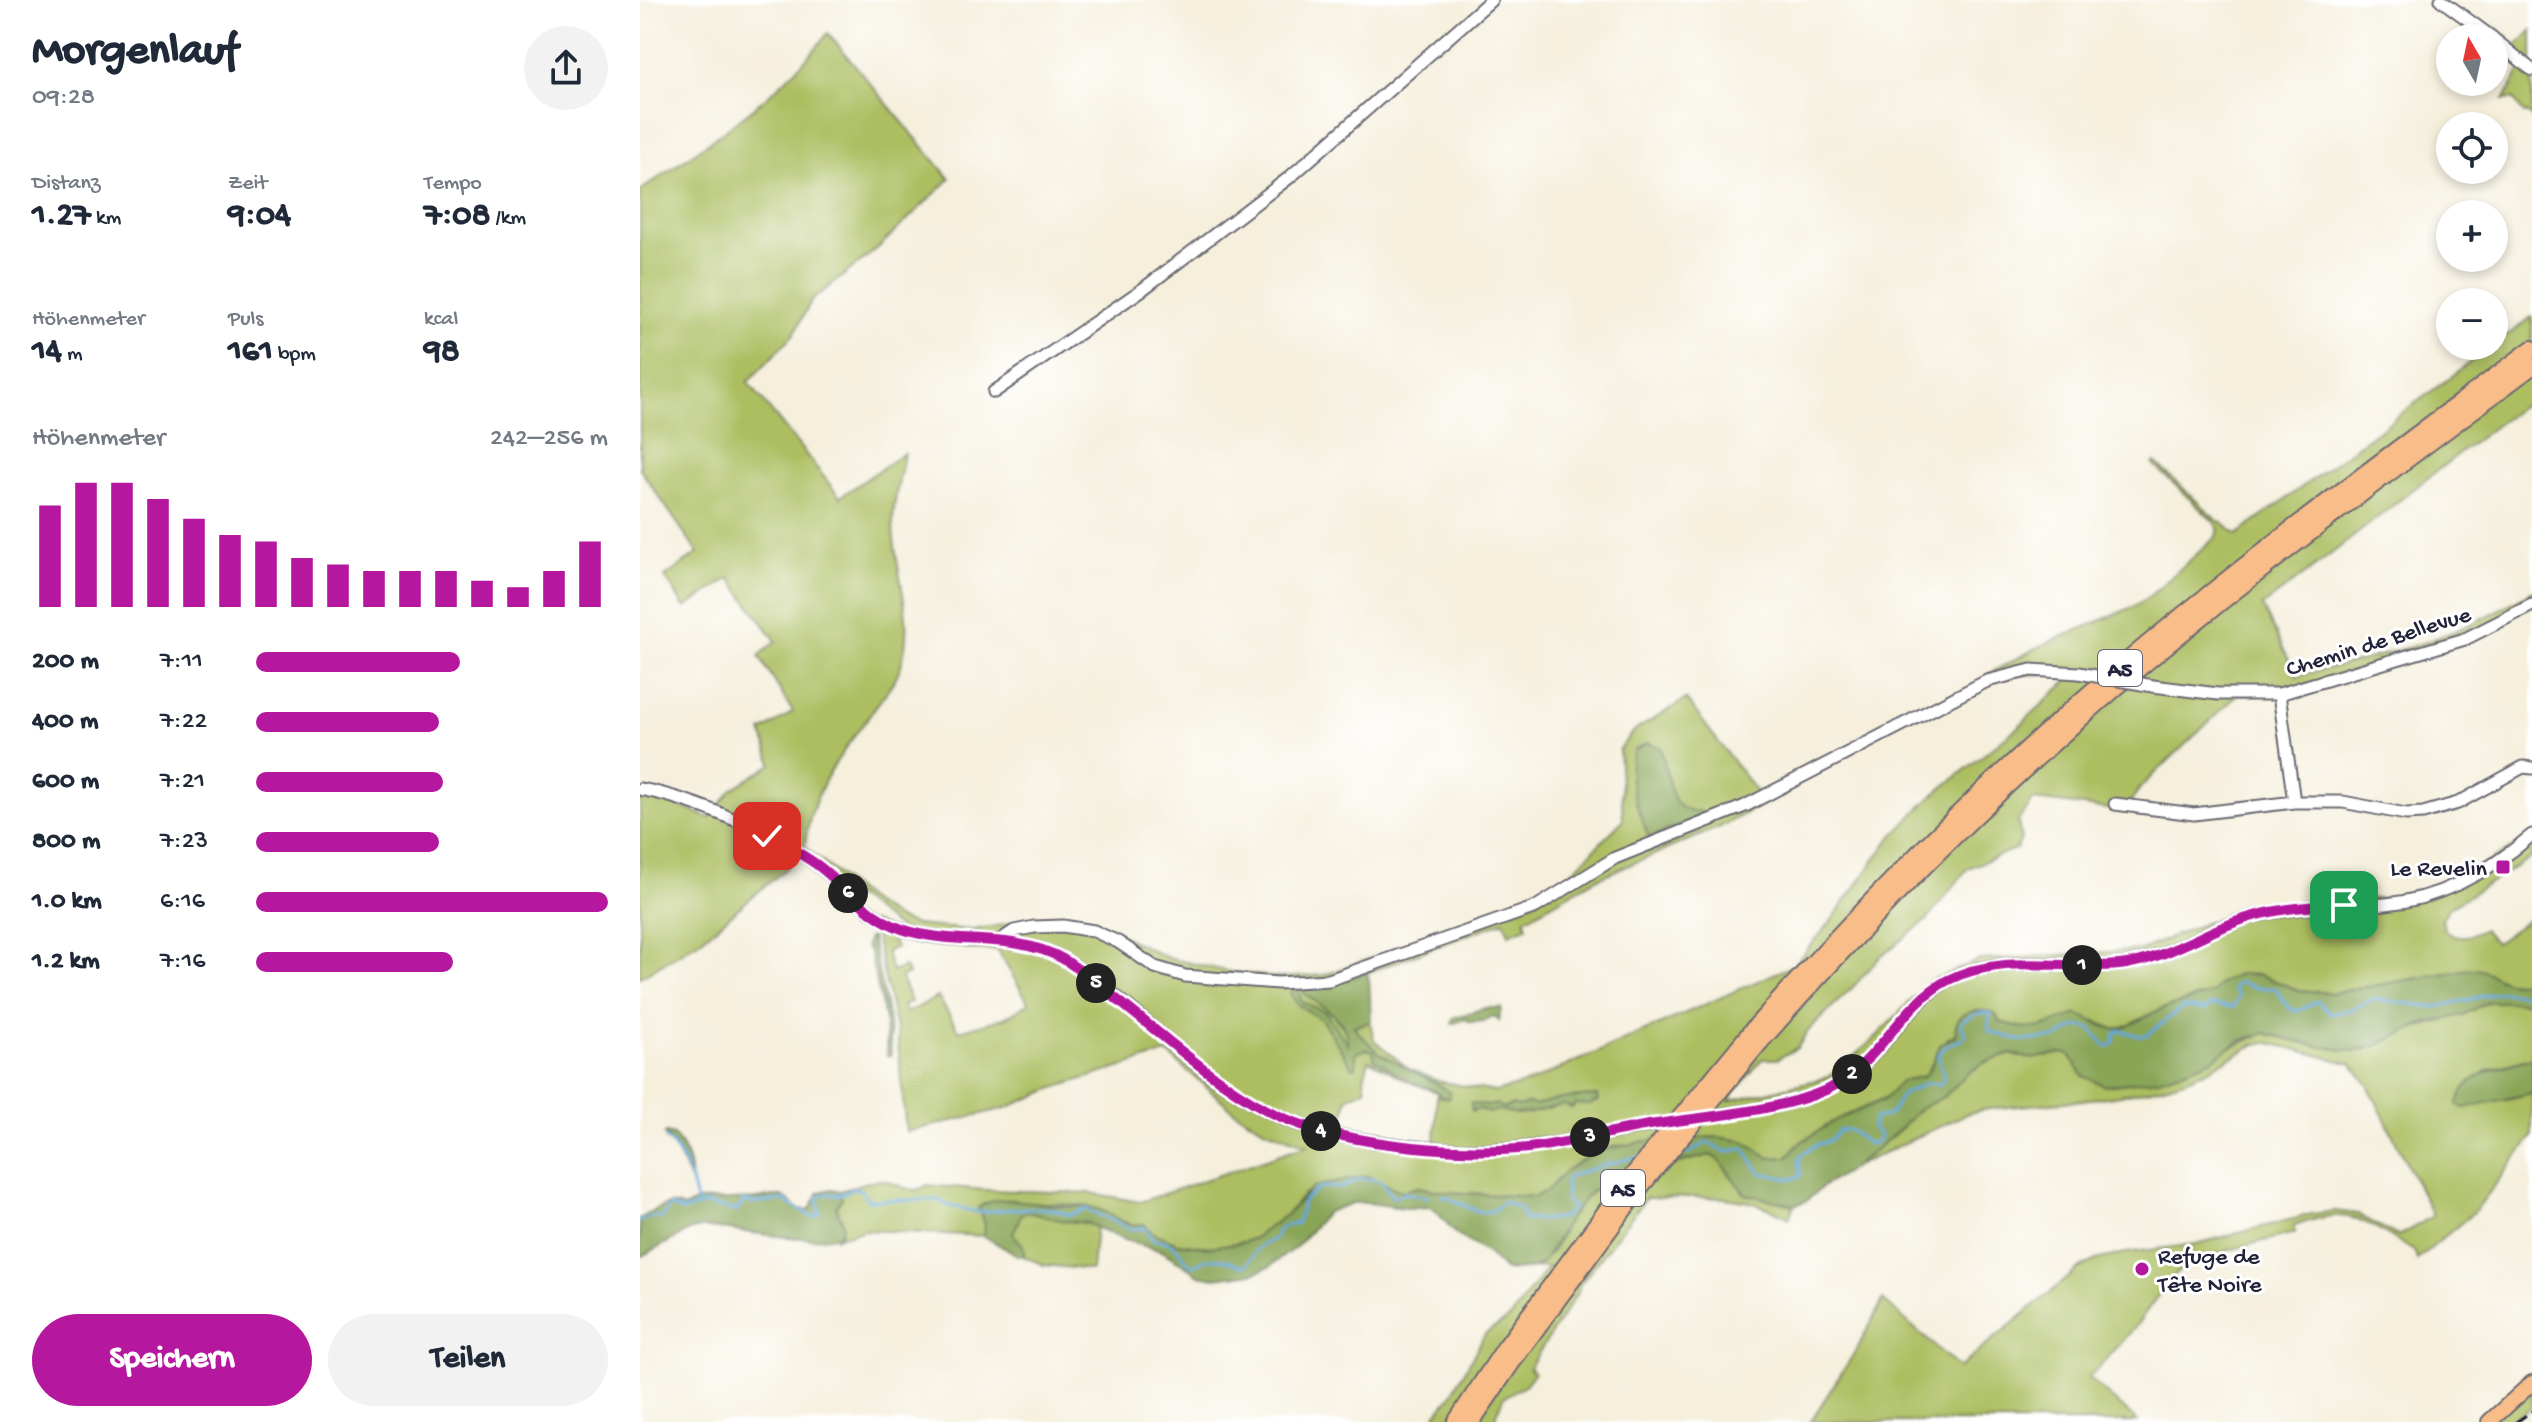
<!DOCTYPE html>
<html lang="de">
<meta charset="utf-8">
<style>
:root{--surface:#fff;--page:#f2f2f3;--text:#1f2937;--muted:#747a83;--accent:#b5179e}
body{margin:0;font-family:"Gochi Hand",sans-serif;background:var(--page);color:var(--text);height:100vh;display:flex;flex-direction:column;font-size:30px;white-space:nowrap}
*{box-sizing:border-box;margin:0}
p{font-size:26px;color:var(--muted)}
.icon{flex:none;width:44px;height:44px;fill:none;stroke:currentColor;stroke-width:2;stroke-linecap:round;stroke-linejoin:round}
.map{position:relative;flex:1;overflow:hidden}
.sheet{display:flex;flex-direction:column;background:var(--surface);width:640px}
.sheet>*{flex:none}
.needle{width:52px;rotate:351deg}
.tools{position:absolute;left:1796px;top:24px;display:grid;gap:16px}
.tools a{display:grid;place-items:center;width:72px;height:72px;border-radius:50%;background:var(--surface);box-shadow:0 4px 12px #0003;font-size:40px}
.pin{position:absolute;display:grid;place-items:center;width:68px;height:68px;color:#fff;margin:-34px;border-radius:16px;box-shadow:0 4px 12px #0006}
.km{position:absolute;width:40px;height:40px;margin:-20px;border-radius:50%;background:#222;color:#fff;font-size:22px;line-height:40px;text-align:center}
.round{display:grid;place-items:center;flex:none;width:84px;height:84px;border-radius:42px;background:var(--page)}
.summary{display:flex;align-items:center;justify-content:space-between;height:136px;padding:0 32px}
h1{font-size:44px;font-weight:700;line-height:60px}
.figures{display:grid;grid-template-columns:repeat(3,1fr);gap:12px;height:136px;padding:8px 32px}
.figures div{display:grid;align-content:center}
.figures b{font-size:34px;font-weight:700}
.figures small{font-size:22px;font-weight:400}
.figures p{font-size:22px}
.chart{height:224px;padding:16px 32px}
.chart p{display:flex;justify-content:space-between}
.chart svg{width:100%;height:144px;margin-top:8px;stroke:var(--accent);stroke-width:6}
.button{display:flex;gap:16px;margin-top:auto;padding:16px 32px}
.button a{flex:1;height:92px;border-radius:48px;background:var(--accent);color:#fff;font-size:32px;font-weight:700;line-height:92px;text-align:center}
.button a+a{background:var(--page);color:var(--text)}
ul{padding:0 32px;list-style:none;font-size:26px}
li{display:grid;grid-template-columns:128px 96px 1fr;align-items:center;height:60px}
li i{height:20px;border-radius:10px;background:var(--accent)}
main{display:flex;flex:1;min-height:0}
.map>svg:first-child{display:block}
.green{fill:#acbe61;stroke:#67704e;stroke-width:2;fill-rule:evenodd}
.forest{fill:#89a557;stroke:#566449;stroke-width:2}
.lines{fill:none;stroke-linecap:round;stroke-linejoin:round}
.stream{stroke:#64a7d8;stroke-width:3}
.minor-casing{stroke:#6c6a73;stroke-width:15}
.major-casing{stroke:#6c6a73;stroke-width:18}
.highway-casing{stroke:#6c6a73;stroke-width:20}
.minor{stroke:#fff;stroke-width:11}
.major{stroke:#f8bd89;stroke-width:14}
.highway{stroke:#f8bd89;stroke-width:16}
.rail{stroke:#22223b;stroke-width:3;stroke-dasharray:12 6;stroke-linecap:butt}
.minor-bridge-casing{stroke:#6c6a73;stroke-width:15;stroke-linecap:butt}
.highway-bridge-casing{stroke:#6c6a73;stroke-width:20;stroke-linecap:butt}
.minor-bridge{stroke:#fff;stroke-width:11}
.highway-bridge{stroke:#f8bd89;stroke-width:16}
.route-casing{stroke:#fff;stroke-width:16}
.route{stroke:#b5179e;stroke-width:10}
.poi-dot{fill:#b5179e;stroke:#fff;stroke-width:3}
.labels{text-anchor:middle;stroke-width:6;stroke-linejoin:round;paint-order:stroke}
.shield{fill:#fff;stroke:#646476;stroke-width:2}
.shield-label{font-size:22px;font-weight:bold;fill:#22223b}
.street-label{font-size:24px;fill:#22223b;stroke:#fff}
.poi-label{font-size:24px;fill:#22223b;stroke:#fff;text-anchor:end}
</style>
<main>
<section class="sheet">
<div class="summary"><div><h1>Morgenlauf</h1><p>09:28</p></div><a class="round"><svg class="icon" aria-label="share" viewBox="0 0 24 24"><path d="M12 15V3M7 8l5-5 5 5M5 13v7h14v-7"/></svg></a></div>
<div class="figures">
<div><p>Distanz</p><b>1.27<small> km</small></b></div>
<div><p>Zeit</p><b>9:04</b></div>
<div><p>Tempo</p><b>7:08<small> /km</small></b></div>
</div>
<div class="figures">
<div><p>Höhenmeter</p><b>14<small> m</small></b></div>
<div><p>Puls</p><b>161<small> bpm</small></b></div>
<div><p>kcal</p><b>98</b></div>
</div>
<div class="chart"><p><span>Höhenmeter</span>242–256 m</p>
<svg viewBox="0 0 160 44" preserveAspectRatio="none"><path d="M5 44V13M15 44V6M25 44V6M35 44V11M45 44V17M55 44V22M65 44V24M75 44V29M85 44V31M95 44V33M105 44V33M115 44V33M125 44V36M135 44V38M145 44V33M155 44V24"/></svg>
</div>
<ul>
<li><b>200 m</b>7:11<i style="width:58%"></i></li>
<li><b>400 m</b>7:22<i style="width:52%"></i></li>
<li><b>600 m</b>7:21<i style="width:53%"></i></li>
<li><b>800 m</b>7:23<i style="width:52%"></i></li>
<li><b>1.0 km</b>6:16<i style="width:100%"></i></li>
<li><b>1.2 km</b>7:16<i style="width:56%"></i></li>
</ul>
<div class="button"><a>Speichern</a><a>Teilen</a></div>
</section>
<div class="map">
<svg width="1892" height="1422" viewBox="0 0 1892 1422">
<rect width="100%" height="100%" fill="#fff"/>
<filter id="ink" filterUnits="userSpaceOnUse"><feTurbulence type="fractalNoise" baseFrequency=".0125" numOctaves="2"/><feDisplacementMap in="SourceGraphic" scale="16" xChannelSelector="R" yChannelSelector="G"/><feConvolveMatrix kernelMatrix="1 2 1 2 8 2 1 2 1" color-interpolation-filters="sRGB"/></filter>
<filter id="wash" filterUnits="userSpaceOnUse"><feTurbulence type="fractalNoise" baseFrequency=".006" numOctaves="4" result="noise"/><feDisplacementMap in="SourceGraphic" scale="32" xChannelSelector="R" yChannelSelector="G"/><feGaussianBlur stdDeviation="1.8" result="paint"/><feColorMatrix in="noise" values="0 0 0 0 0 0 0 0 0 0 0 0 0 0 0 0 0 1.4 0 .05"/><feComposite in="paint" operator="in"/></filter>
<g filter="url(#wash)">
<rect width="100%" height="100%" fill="#f5efdc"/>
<path class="green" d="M1892,30V118L1887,113L1885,114L1873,99L1864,100L1884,64L1870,52Z
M188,33L310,179L238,248L171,301L154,334L108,382L200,497L264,453C261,478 252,501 253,526C255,574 276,617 261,665C256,682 242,697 232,712C201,754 169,792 165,847L226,899L258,919L276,925L332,930L391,920H440L468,929L528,958L586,971L639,978L684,975L891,903L922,882L983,820L979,749L994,731L1046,699L1120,797L1135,790L1136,797L1080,827L958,878L885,919L887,927L869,934L864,921L721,975L676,987L684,1005L705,1029L730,1022L734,1040L769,1069L798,1081L855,1092L888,1083L1154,965L1189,924L1249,840L1269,819L1290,798L1378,727L1436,673L1345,676L1398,647L1495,606L1512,594L1576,537L1579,530L1574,522L1513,464L1515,462L1578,521L1582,522L1597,535L1892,317V399C1799,465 1714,540 1622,606L1657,676C1705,664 1755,654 1802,636C1834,624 1863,608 1892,592V605L1841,632L1639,694L1597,695L1501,787L1488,805L1475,810L1394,800L1378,821L1381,839L1377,848L1328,868L1287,920L1241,956L1213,987L1169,1030L1157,1048L1137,1059H1122L1088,1101L1189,1077L1234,1039L1290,981L1339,960L1501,950L1567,922L1615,909L1679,899L1749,898L1776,890L1788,898L1892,836V857L1810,907L1802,918L1804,930C1819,939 1828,938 1843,929L1856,943L1892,917V979C1859,992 1858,968 1829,969L1693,993L1658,990L1620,975L1580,984L1572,993L1519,1010L1490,1025L1474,1029L1455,1021L1428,1018L1418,1024L1392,1030L1360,1022L1351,1011L1307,1039L1284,1076L1251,1092L1244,1099L1196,1120L1160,1143L1147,1157L1130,1158L1104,1141L1076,1137L975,1146L948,1157L925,1171L908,1190L894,1197L807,1192L778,1187L761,1192L727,1176L665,1193L647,1214L614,1238L604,1242L569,1247L537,1243L511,1232L504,1224C483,1228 476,1214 457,1209C439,1204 352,1197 338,1208L345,1224L344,1236L225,1230L195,1238L201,1234L202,1220L196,1207L202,1198L200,1191C212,1187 226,1181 238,1180C256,1178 268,1199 287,1185L347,1190L451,1193L500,1202L667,1145L624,1129L594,1111L527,1053L414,1088L366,1108L266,1132L257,1033L232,922L244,927L256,947L246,952L252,972L265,967L268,974L261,978L271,1002L263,1006L266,1013L298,997L319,1031L364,1018L389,1003L357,950L326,949L315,942L260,929L150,849L148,867L58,942L0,977V798H5L9,795L70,818L92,789L132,764L122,732L153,712L119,656L136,641L90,578L45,608L25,577L58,553L0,469V191C67,143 137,99 188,33ZM729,1060L772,1083L797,1092L795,1147L701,1135L707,1098L726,1089L724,1078Z
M1861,1000L1892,1002V1058L1847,1070L1824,1088L1864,1100L1892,1093V1137L1835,1211L1777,1260L1774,1251C1750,1237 1722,1214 1693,1216C1680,1217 1667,1222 1655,1225V1233L1593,1249L1544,1267L1529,1280L1493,1330L1449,1378L1498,1422H1170L1217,1349L1243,1300L1319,1368L1438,1269L1456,1260L1486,1253L1556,1244L1672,1214L1696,1211L1717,1214L1758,1236L1793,1216L1728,1085L1712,1064L1626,1042L1616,1044C1593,1056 1569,1071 1544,1080C1482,1101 1407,1102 1342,1110L1326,1114L1216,1166L1258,1131L1278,1110L1305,1096L1327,1074L1344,1063L1371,1054L1379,1057H1404L1421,1053L1430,1055L1437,1067L1465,1086L1519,1079L1624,1033L1682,1047L1713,1051L1725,1050L1770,1029L1804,1021L1848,1002Z
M1070,1155L1078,1159L1105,1194L1154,1205L1149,1218C1104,1191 1056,1197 1006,1198L939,1286V1290L889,1368L894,1373L886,1384L863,1398L854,1422H790L811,1396L845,1334L871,1317L908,1266L895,1268L913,1250L929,1219L944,1199L963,1183Z
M387,1212C408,1218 437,1219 456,1227L452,1270L404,1265L383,1256L385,1251L373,1234L381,1214Z
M1892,1375V1407L1868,1422H1840Z"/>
<path class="forest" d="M1007,743L1020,747C1029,769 1026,817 1060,811L1063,816L1009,838C998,810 984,779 994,750Z
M231,937L249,1022L251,1055H247L245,1021L230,953L226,947L228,938Z
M1829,969C1858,968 1859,992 1892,979V1002H1848L1823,1015L1780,1025L1736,1046L1713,1051L1682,1047L1624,1033L1600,1041L1571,1060L1543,1071L1519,1079L1465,1086L1443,1076L1430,1055L1421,1053L1393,1059L1371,1054L1344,1063L1327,1074L1305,1096L1278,1110L1258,1131L1216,1166L1182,1187L1166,1201L1154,1205L1105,1194L1078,1159L1070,1155L975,1178L950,1192L929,1219L904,1261L895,1268L865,1271L847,1253L817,1235L796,1211L789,1207L764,1208L729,1203H712L687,1212L657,1246L629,1267L614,1273L575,1278L559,1275L522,1251L484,1240L447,1223L424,1221L387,1212L381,1214L373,1234L382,1244L385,1251L383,1256L376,1255L344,1236L345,1224L338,1208C357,1192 396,1204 419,1206C431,1207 446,1206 457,1209C476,1214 482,1228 504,1224L511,1232L537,1243L569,1247L604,1242L614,1238L647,1214L673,1187L727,1176L761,1191L778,1187L807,1192L894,1197L908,1190L925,1171L958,1151L1005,1141L1076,1137L1104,1141L1130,1158L1147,1157L1160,1143L1196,1120L1244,1100L1261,1081L1284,1076L1290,1069L1300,1045L1315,1036C1316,1032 1315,1027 1317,1022C1323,1009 1345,1009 1356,1014L1360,1022C1399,1033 1401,1028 1437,1014L1466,1027L1474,1029L1490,1025L1519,1010L1572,993L1580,984L1598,974L1620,975L1658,990L1693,993Z
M727,972C732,986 729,1003 731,1019L730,1022L714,1026C720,1038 731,1042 739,1053L803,1087L810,1093V1098L801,1097C793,1086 776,1086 764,1079C754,1073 747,1064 735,1060L733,1051L727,1049L716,1053V1067L713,1068L681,1019L658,1005L650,993L653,989L658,990L662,1002L685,1012L708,1044C704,1010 680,1010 662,991L665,988L701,982Z
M845,1008H861L859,1020L853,1016L846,1021L830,1022L826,1019L812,1024L813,1018Z
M1892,1058V1093L1824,1108L1818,1105C1821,1073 1867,1065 1892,1058Z
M957,1096L958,1101L949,1105L936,1104L932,1108L923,1105L891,1113L875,1114L858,1110L849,1113L839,1109L832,1111L831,1103L848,1106L857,1104L863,1108L873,1105L879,1107L889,1103L895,1106C915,1098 935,1097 957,1096Z
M26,1133L34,1135C43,1147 52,1164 50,1180L35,1146L24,1135Z
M192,1189L200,1191L202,1198L196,1207C198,1215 205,1222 202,1230C194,1251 84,1226 61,1228L51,1230L0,1257V1219C14,1211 28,1199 44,1208L57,1201L117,1199L134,1196H143L157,1208L169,1211L179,1192Z"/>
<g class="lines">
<path class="stream" d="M26,1139C45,1153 52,1183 57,1205
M1033,1156L1049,1153L1068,1142L1086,1152L1103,1148L1121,1173L1150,1179L1161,1176L1159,1162L1161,1155L1172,1147L1190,1140L1200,1130H1210L1228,1144L1238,1141L1240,1135L1232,1128L1235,1118L1249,1115C1256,1108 1257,1098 1266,1092C1273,1089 1278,1089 1285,1083L1301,1084L1304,1077L1298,1055C1310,1038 1316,1047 1326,1035L1321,1025L1323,1020L1339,1013H1351L1348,1025L1349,1031L1382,1041L1417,1038L1437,1026L1450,1028L1467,1047L1473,1044L1475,1034L1480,1030L1499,1036L1507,1035L1543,1007L1565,1010L1571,1005L1594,1007L1599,996L1593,989L1598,982L1618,988H1635C1643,996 1645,1012 1659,1010C1666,1009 1671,1003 1678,1001L1691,1014L1713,1009L1733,999L1796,1007L1862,992L1892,995
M802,1196C823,1200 843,1226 863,1202L879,1207L885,1220C904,1218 920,1225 933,1208L925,1200L926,1179C935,1173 990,1157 1001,1157
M0,1221L9,1217H22L30,1206L42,1211L65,1204L96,1211L104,1201L113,1203L143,1200L173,1217L180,1213L177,1198C187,1190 195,1197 204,1193C208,1191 211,1189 215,1188L221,1190L228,1200H299L306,1205L337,1212L389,1208L412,1209L430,1215L446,1209L491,1229L505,1228L513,1240C539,1241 536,1251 551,1266C568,1256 585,1257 601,1266L607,1264L619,1247L635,1238L639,1228L657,1223L664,1200L681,1187L701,1188L719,1179H734L743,1183L752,1197L764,1193L788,1197"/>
</g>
</g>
<g filter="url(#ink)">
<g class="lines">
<g class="minor-casing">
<path id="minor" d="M1801,0L1853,38
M1854,39L1892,70
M354,392L503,289L650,177L851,0
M1513,686L1578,694H1639L1825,639L1892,605
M1639,694L1654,802H1703L1766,814L1783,813L1818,803L1883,767L1892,768
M0,789C55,799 132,833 177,865C202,883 220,908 247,922C301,952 370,928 423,959C484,995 532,1051 591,1089C608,1100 625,1111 644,1119C707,1144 822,1155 889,1147C939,1141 988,1128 1038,1121
M1475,804L1554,814L1654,802
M359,941L374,931L394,927L423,926L454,931L478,942L515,967L545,976L638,983L689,980L896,907L975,858L1105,806L1347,681L1391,670L1439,673
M1055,1118C1102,1112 1173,1105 1211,1075C1253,1042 1273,990 1327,972C1376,956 1428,969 1478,965C1524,961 1564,930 1608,918C1654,905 1699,908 1746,904C1801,899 1851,870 1892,835"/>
</g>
<g class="major-casing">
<path id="major" d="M1849,1422L1892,1383"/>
</g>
<g class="highway-casing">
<path id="highway" d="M1110,1033C1218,911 1333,794 1457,687C1596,567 1745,459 1892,349
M1120,1042C1232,915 1351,794 1480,684C1613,572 1753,470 1892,366
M816,1422L865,1348
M831,1422L876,1356"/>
</g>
<use href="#minor" class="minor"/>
<use href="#major" class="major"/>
<use href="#highway" class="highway"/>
<path class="rail" d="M1876,1422L1892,1411"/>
<g class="minor-bridge-casing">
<path id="minor-bridge" d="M1439,673L1513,686"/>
</g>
<g class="highway-bridge-casing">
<path id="highway-bridge" d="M865,1348L990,1179L1110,1033
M876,1356L1001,1186L1120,1042"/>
</g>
<use href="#minor-bridge" class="minor-bridge"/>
<use href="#highway-bridge" class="highway-bridge"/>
</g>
</g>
<g class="lines" filter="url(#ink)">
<g class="route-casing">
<path id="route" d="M127,836C145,845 163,854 180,867C207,888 227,917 262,929C314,947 374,931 423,959C443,971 461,987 479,1001C526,1038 572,1080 625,1109C687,1144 818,1156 888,1148C932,1143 973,1130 1016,1124C1068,1116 1140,1111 1186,1090C1238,1067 1258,1006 1308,980C1361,953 1422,970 1479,965C1519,961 1556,937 1593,923C1628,909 1666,906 1704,905"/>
</g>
<use href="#route" class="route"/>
</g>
<g class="poi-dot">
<rect x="1855" y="859" width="16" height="16" rx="4"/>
<circle cx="1502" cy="1269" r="8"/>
</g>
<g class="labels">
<g class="shield">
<rect x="1458" y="650" width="44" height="36" rx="6"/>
<rect x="961" y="1170" width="44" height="36" rx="6"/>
</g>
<g class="shield-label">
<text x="1480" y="676">A5</text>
<text x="983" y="1196">A5</text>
</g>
<g class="street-label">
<text transform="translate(1738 640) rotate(-17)" y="8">Chemin de Bellevue</text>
</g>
<g class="poi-label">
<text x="1847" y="875">Le Revelin</text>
<text x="1518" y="1263" text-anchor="start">Refuge de<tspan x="1518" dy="28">Tête Noire</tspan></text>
</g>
</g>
</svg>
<div class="tools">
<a><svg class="needle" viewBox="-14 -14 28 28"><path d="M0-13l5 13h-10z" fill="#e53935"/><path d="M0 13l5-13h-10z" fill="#747a83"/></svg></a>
<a><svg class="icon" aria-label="locate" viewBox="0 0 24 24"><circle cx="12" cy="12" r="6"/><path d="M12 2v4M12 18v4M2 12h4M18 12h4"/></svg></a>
<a>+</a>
<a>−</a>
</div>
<div class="pin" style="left:1704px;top:905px;background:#1e9e55"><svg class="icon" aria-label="arrive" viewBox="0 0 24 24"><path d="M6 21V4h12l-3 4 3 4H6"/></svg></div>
<div class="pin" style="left:127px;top:836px;background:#d93025"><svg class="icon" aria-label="check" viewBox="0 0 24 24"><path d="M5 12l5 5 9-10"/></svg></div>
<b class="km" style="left:1442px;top:965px">1</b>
<b class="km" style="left:1212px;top:1074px">2</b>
<b class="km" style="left:950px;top:1137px">3</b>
<b class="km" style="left:681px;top:1131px">4</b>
<b class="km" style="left:456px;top:983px">5</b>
<b class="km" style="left:208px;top:893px">6</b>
</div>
</main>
